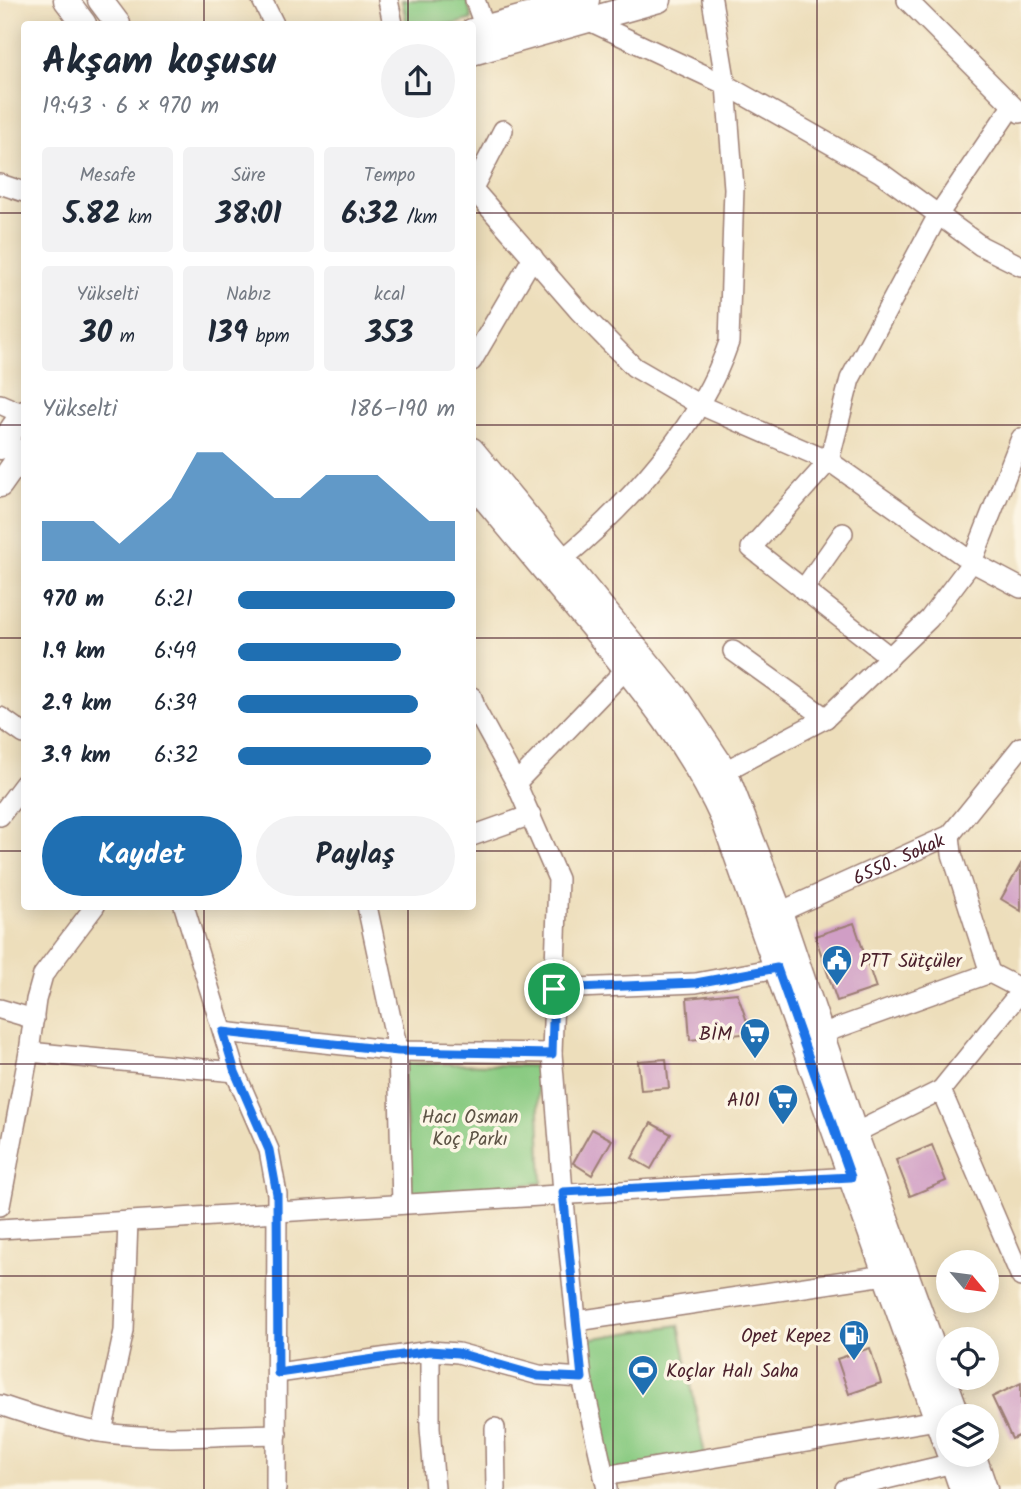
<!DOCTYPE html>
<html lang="tr">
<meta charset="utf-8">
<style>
:root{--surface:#fff;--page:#f2f2f3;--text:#1f2937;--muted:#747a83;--accent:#1f6fb2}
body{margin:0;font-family:Kalam,sans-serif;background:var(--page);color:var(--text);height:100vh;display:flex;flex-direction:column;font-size:26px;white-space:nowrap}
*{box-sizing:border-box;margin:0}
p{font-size:23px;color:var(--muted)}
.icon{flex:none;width:38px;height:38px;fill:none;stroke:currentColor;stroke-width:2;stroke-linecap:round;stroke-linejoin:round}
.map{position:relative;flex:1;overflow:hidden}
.panel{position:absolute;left:21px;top:21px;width:455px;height:889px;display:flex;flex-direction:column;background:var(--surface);border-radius:7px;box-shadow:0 4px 18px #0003}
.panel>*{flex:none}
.needle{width:46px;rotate:119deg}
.tools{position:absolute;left:936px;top:1250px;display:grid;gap:14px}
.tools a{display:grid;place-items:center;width:63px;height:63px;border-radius:50%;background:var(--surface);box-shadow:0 4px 18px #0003;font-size:35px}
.pin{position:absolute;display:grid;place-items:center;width:60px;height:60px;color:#fff;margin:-30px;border:4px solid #fff;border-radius:50%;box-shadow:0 2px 7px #0007}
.round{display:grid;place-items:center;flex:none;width:74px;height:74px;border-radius:37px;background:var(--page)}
.headline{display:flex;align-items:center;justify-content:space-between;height:119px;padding:0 21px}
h1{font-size:38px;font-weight:800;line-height:52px}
.metrics{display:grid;grid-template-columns:repeat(3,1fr);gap:10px;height:119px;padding:7px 21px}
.metrics div{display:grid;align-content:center;border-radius:7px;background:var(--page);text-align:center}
.metrics b{font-size:30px;font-weight:800}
.metrics small{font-size:19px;font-weight:400}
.metrics p{font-size:19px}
.chart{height:196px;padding:14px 21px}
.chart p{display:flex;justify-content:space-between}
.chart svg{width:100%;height:126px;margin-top:7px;fill:var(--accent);opacity:.7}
.cta{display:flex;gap:14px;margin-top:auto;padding:14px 21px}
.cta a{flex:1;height:80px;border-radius:42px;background:var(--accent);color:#fff;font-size:28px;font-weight:800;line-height:80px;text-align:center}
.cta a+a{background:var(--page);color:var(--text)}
ul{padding:0 21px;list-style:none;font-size:23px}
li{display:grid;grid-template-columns:112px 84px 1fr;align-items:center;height:52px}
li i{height:18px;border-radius:9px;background:var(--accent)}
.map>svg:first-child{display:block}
.green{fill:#8acb82;stroke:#6a7556;stroke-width:2}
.building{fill:#d09ec5}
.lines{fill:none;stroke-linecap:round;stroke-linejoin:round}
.minor-casing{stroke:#9c7e73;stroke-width:22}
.major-casing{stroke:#9c7e73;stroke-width:27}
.minor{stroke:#fff;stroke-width:19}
.major{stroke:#fff;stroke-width:24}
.route-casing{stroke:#fff;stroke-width:14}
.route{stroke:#1a73e8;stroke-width:9}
.grid{fill:none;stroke:#4a1f2b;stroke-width:2;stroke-opacity:0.55}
.labels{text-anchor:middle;stroke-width:7;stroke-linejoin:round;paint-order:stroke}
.street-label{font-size:19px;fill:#4a1f2b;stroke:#fcf5e5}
.poi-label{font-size:19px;fill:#4a1f2b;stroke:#fcf5e5;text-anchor:end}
.park-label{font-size:19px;fill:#5d5345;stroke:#fcf5e5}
</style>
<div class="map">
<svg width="1021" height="1489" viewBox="0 0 1021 1489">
<rect width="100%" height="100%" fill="#fcf5e5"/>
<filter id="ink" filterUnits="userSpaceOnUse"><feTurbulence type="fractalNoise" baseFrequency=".0143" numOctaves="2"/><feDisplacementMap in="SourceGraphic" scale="14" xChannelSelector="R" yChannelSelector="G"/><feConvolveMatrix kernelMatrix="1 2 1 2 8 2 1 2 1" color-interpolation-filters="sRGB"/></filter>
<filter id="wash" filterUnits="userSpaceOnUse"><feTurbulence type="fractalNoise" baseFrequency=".00686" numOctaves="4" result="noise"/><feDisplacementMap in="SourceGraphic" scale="28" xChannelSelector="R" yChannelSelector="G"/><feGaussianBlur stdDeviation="1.57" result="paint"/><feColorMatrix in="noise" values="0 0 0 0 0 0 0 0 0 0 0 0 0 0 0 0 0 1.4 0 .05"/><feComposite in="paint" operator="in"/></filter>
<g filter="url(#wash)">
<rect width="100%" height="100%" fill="#eddebb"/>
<path class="green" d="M402,0H467L472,19L455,24H407Z
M402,1063L537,1066L542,1183L412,1196Z
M679,1325L705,1455L606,1474L582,1340Z"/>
<g id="blocks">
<path class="building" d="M1021,864V911L1001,899Z
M854,923L876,988L837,1001L815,936Z
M737,993L751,1033L690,1040L687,998Z
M666,1059L669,1088L641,1090L638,1061Z
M651,1123L671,1134L651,1169L632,1158Z
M592,1129L612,1140L592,1175L573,1163Z
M932,1145L946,1181L910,1196L896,1160Z
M870,1348L881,1383L849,1394L837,1359Z
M1021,1383V1435L1012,1439L992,1397Z"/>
</g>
</g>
<g filter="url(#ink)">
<use href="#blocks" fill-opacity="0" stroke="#9c7e73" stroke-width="2"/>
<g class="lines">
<g class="minor-casing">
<g id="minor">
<path d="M262,0L274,24"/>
<path d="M388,0L393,24"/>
<path d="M475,0L485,28"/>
<path d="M907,0L1020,113"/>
<path d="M585,19L726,85L802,128L881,173L981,246L1021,266"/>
<path d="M0,184L24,192"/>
<path d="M472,188L579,311L634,367L698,404L829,461L972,562L1021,588"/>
<path d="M472,190L503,130"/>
<path d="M472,361L533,257"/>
<path d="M0,404L23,414"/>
<path d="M563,559C629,504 701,425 729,342L734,188L726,85L712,0"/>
<path d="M803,590L843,533"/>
<path d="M733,651L826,718"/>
<path d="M890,657L751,548L829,461L850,379L938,215L1012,106"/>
<path d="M472,697L476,710L516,783L558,879L552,1053L563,1192L582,1378L607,1489"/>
<path d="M0,717L24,734"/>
<path d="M725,771L826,718L929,619L972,562L1021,438"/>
<path d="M516,783L626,669"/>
<path d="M0,816L24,784"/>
<path d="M950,835L952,854L990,973"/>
<path d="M472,836L531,815"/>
<path d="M184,906L235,1072L269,1150L277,1194L276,1489"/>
<path d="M367,906L398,1051L402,1204"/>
<path id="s1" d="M780,912L950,835L1021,747"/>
<path d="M554,989L696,983L777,968"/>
<path d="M0,1009L34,1019"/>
<path d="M223,1032L398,1051L552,1053"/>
<path d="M821,1034L990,973L1021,989"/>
<path d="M29,1052L235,1072"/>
<path d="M941,1090L1021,991"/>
<path d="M855,1133L941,1090L1021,1277"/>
<path d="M0,1206L29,1052L36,1000L43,975L95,906"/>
<path d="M0,1229L851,1177"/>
<path d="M577,1321L885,1275"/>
<path d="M430,1351V1428L435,1489"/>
<path d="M278,1373L430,1351L458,1353L539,1375L582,1378"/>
<path d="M0,1405C32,1416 65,1426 99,1432C157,1441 218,1435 277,1434"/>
<path d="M495,1428L496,1489"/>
<path d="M102,1432L124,1331L128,1221"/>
<path d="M604,1476L937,1420"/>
<path d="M845,1489L953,1463"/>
</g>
</g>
<g class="major-casing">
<path id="major" d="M66,0L84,24
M100,0L118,24
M472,31L587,0
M472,53L659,0
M0,447L24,412
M472,450L676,697L725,771L780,912L855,1133L958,1416
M472,483C512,531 552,579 592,627C642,688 692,749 724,821L948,1451
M0,485L24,451
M950,1454L962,1489
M973,1454L985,1489"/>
</g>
<use href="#minor" class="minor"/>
<use href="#major" class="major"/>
</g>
</g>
<g class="lines" filter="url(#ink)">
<g class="route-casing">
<path id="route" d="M777,968L851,1177L563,1192L582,1378L538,1376L458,1353L430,1351L278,1373L277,1194L269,1150L235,1072L223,1032L398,1051L552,1054L554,989L696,983Z"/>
</g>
<use href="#route" class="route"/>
</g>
<path class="grid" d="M204,0V24M408,0V24M613,0V1489M817,0V1489M0,213H24M472,213H1021M0,425H24M472,425H1021M0,638H24M472,638H1021M0,851H24M472,851H1021M204,906V1489M408,906V1489M0,1064H1021M0,1276H948M987,1276H1021"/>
<defs>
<g id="civic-pin" transform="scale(1.575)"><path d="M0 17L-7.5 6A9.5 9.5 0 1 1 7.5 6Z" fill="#1f6fb2" stroke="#fcf5e5"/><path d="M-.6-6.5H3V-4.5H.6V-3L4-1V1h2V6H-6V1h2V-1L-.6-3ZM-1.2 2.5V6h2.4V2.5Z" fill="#fff"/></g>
<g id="supermarket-pin" transform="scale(1.575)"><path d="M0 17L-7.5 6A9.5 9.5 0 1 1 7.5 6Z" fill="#1f6fb2" stroke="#fcf5e5"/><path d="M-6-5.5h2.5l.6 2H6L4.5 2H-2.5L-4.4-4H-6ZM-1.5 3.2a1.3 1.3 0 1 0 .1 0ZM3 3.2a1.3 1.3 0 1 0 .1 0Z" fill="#fff"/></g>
<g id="fuel-pin" transform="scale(1.575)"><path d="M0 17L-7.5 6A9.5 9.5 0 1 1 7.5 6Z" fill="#1f6fb2" stroke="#fcf5e5"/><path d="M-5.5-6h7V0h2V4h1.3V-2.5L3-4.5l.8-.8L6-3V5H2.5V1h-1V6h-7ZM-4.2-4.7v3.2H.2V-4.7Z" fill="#fff"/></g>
<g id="stadium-pin" transform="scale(1.575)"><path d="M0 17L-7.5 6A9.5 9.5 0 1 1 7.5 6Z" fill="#1f6fb2" stroke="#fcf5e5"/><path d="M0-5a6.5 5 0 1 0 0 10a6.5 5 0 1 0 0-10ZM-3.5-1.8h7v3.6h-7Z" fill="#fff"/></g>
</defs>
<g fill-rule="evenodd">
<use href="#civic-pin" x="837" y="960"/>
<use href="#supermarket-pin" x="755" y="1033"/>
<use href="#supermarket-pin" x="783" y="1099"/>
<use href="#fuel-pin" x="854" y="1335"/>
<use href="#stadium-pin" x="643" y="1370"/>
</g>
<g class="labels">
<g class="street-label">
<text dy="7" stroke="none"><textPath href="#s1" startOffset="130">6550. Sokak</textPath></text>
</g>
<g class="poi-label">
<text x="860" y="967" text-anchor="start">PTT Sütçüler</text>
<text x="732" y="1040">BİM</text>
<text x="760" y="1106">A101</text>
<text x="831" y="1342">Opet Kepez</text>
<text x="666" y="1377" text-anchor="start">Koçlar Halı Saha</text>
</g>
<g class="park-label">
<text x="470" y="1123">Hacı Osman<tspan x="470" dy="22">Koç Parkı</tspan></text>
</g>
</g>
</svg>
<div class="tools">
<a><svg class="needle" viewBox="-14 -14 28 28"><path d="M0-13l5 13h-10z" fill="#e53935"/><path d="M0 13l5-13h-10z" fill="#747a83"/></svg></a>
<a><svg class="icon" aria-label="locate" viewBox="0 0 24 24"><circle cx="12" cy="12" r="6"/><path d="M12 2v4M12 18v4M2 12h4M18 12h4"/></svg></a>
<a><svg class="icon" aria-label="layers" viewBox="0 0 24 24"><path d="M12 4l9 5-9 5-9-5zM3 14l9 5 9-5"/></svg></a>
</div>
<div class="pin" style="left:554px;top:989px;background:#1e9e55"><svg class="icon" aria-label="arrive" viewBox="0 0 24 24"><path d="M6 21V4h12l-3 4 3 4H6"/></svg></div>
<section class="panel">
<div class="headline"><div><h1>Akşam koşusu</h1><p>19:43 · 6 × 970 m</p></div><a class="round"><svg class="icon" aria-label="share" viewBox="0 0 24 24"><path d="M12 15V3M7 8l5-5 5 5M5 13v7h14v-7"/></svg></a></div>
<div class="metrics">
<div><p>Mesafe</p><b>5.82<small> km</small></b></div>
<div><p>Süre</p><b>38:01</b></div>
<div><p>Tempo</p><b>6:32<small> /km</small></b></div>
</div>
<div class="metrics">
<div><p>Yükselti</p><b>30<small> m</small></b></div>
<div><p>Nabız</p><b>139<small> bpm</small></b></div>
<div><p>kcal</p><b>353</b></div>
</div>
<div class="chart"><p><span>Yükselti</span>186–190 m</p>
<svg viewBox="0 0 160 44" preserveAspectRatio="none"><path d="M0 44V30L10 30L20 30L30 38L40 30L50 22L60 6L70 6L80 14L90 22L100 22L110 14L120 14L130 14L140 22L150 30L160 30V44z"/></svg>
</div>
<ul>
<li><b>970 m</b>6:21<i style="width:100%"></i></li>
<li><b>1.9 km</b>6:49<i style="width:75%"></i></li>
<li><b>2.9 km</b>6:39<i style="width:83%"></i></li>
<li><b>3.9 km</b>6:32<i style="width:89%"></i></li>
</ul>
<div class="cta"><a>Kaydet</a><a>Paylaş</a></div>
</section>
</div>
